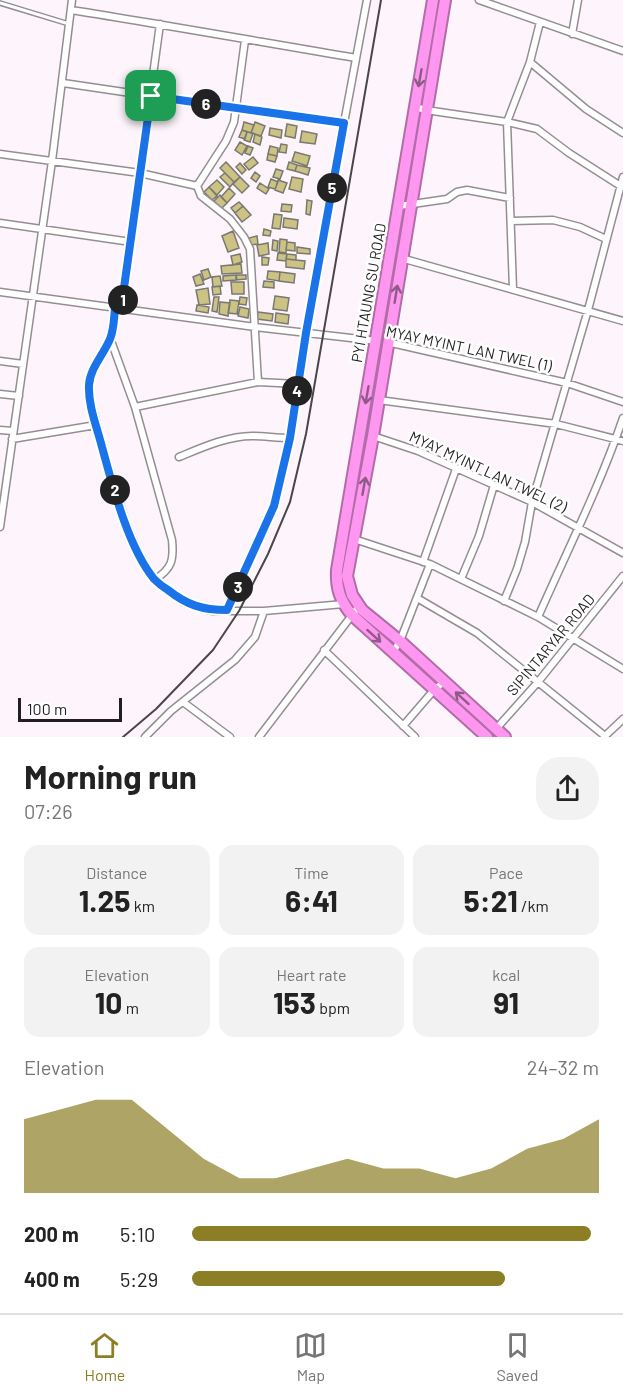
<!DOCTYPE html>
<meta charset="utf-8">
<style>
:root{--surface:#fff;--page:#f2f2f2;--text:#222;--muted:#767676;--line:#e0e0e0;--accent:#8c7e24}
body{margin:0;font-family:Barlow,sans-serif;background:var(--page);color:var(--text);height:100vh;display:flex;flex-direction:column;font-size:22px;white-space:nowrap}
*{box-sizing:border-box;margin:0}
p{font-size:20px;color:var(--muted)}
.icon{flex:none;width:33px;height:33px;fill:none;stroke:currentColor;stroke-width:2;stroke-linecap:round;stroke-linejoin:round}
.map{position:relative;height:737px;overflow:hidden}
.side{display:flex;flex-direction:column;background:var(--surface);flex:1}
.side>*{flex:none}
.scale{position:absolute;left:18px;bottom:15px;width:104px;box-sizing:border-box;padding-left:6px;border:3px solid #201e20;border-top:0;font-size:16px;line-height:21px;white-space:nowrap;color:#201e20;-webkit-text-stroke:4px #fff;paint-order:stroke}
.pin{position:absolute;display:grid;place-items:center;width:51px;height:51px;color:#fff;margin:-26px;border-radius:12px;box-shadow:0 3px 9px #0006}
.km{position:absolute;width:30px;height:30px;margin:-15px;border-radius:50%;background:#222;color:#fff;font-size:16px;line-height:30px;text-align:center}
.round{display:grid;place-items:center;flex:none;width:63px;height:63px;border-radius:24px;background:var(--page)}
.summary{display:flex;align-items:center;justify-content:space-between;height:102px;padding:0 24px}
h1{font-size:33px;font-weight:700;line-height:45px}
.stats{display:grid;grid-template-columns:repeat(3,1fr);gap:9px;height:102px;padding:6px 24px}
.stats div{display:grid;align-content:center;border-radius:15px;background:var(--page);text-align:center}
.stats b{font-size:30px;font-weight:700}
.stats small{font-size:16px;font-weight:400}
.stats p{font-size:16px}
.chart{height:168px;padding:12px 24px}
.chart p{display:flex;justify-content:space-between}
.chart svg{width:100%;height:108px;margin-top:6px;fill:var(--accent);opacity:.7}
ul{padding:0 24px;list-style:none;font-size:20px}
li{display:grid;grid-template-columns:96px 72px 1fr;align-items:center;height:45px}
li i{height:15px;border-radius:8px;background:var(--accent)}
.dock{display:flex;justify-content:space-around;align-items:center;height:84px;border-top:2px solid var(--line);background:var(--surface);font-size:16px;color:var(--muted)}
.dock a{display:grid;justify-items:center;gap:3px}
.dock .selected{color:var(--accent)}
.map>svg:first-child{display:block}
.building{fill:#ccc284;stroke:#797871;stroke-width:1.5}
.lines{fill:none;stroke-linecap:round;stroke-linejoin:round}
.lane-casing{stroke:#948e93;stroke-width:6}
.street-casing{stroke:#948e93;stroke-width:9}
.highway-casing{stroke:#b16da7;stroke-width:14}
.lane{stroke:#fff;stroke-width:3}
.street{stroke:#fff;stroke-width:6}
.highway{stroke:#ff97f0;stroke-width:10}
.rail{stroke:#494649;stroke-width:2}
.oneway{stroke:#905a88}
.route-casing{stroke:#fff;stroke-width:12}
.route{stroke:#1a73e8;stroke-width:8}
.labels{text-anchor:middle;stroke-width:5;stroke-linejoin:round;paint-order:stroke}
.street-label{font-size:15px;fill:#201e20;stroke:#fff}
</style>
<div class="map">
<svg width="623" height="737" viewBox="0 0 623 737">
<rect width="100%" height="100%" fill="#fdf5fb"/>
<path class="building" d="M244,122L254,125L251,133L242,130Z
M255,122L265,126L261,136L251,133Z
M287,124L297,126L295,138L285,136Z
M270,128L282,130L281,138L269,135Z
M242,130L247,132L245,139L239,137Z
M302,131L317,134L315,144L300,142Z
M247,132L253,133L250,142L244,140Z
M255,134L262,137L260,145L253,142Z
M240,142L247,146L242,155L235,150Z
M281,144L287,145L286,153L279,152Z
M248,146L253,148L250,155L245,153Z
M270,146L278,148L277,156L268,154Z
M295,152L310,156L307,166L292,161Z
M268,154L277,156L275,162L267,160Z
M253,157L258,163L249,170L244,164Z
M226,162L240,177L234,182L220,168Z
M289,162L297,165L295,171L287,169Z
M240,163L246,170L242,174L236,167Z
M297,165L310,168L308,175L295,171Z
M276,169L283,171L280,179L273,177Z
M255,172L260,176L256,182L251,178Z
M225,173L234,182L230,187L220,177Z
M240,177L249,186L242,193L233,184Z
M292,177L303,179L301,192L289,189Z
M271,179L278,182L275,189L268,187Z
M217,180L224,187L217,195L209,187Z
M278,180L287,183L283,193L275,190Z
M260,183L269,189L266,194L257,188Z
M209,187L217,196L212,200L204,192Z
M229,188L235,194L227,203L221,197Z
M220,195L227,203L221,209L214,201Z
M307,200L312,201L310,215L306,214Z
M239,202L243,206L235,213L231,208Z
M282,204L292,205L291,212L281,211Z
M243,206L251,215L242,222L235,213Z
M274,214L282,215L280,229L272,228Z
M284,218L298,220L297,229L283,227Z
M264,229L271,231L270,236L263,235Z
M233,231L239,248L228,252L222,236Z
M257,236L258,244L250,245L249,238Z
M280,239L287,240L286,253L279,252Z
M273,240L278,241L277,251L272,250Z
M287,242L295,243V251L286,250Z
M268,243L269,254L259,256L257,245Z
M297,247L310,249V254L297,253Z
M278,253L287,254L286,261L277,260Z
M240,254L242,262L233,265L231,256Z
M287,254L296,255V260L286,259Z
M262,257L269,258L268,265H262Z
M286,259L305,261L304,269L286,267Z
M241,264L242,273L222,274L221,266Z
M208,269L211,277L204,280L201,271Z
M268,271L280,272L279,281L267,279Z
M280,272L295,274L294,283L279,281Z
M200,274L204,284L196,286L193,277Z
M236,275H246V279L236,280Z
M236,275L237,280L223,281V276Z
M220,276L222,286L213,287L212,277Z
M264,281L274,282V288L263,287Z
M231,282H244V294H232Z
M220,286L221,294L213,295L212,287Z
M208,288L210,304L199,305L196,290Z
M275,296L289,298L287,311L273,309Z
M214,297H219L217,312L212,311Z
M240,297L247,298L246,305L239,304Z
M230,300L239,301L237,314L228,313Z
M220,302L230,303L228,316L219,314Z
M197,305L209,307L208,313L196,311Z
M240,307L249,309L248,318L238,316Z
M258,312L273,314L272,321L257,319Z
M276,313L289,315L288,324L275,322Z"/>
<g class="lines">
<g class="lane-casing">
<path id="lane" d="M0,3L69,24"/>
</g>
<g class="street-casing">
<path id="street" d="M479,0L623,51
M71,10C166,25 261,42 356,58
M572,34L578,0
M530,62L586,109L623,133
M63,83L151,96L344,123
M415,107L426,110L507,122L537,129L569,153L622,187
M0,154L140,173L197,186L201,196L230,219L244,237L250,249L258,382
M197,186L226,141L234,122L245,40
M399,206L447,199L457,192L467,190L510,198
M511,221L553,220L580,227L606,239
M0,223L131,242
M401,258L623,321
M513,289L507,122L530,62L540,22
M0,292L255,327L377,341
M115,308L110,338L92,371L89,383L90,399L105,455L126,523L138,552L154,580L183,602L197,607L212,611H264L344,604
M121,308L160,24
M110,338L135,407L172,540C174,560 172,569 154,580
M387,342L567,383L623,402
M0,361L23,364
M0,394L19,396
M379,400L556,424L623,441
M135,407L258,382L298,384
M0,430L13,431
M373,436L418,451L532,502L623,553
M12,439L96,425
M179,457C201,448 227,436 252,436C264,436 277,438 290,438
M0,527L52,161L72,0
M354,539L430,564L538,617L623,669
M423,562L456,469
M461,579L479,536L494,485
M417,598L477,633L605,736
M504,601L517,569L525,542L532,502L588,310L623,177
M227,611L274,506L290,438L306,333L344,123L367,0
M538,617C567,551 600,486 623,418
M324,650L415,737
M393,652L400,641L430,564
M183,702L230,737
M403,726L434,690L444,682
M496,729L538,682L623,576
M145,737L171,711L235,660L255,637L264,611
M259,737L359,606
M604,737L623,719"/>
</g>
<g class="highway-casing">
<path id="highway" d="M433,0L337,570C336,588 340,601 352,615L487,737
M445,0L373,436L347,576L352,595L362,610L400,641L505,737"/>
</g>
<use href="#lane" class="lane"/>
<use href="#street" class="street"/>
<use href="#highway" class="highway"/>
<path class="rail" d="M123,737L156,709L213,650L239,611L268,554L290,502L306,434L381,0"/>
</g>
<defs><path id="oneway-shaft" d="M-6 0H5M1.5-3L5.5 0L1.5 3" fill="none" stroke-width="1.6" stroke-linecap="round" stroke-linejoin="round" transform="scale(1.5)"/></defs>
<g class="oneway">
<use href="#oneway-shaft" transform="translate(420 78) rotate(100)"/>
<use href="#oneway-shaft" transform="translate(396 294) rotate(-81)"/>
<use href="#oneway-shaft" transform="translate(367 395) rotate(100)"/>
<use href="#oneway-shaft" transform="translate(364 486) rotate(-80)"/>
<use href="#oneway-shaft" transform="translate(374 636) rotate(42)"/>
<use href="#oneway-shaft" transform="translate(462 698) rotate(-138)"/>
</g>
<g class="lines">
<g class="route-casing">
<path id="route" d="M151,96L344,123L306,333L290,438L274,506L227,610C202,610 187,605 168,590C163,587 158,583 154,579C128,547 113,487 102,447C97,427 88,406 89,385C90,368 104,354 110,339C114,330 114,318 115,308L121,309Z"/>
</g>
<use href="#route" class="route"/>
</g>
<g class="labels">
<g class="street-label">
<text transform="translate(369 293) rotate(-80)" y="5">PYI HTAUNG SU ROAD</text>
<text transform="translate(469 349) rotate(12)" y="5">MYAY MYINT LAN TWEL (1)</text>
<text transform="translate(488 472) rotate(25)" y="5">MYAY MYINT LAN TWEL (2)</text>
<text transform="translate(551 645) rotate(-50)" y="5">SIPINTARYAR ROAD</text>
</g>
</g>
</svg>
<div class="scale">100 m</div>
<div class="pin" style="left:151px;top:96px;background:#1e9e55"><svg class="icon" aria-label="arrive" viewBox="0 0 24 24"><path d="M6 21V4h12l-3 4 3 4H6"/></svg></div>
<b class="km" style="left:123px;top:300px">1</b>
<b class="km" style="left:115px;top:490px">2</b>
<b class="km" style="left:238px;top:587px">3</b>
<b class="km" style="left:297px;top:391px">4</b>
<b class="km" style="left:332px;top:188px">5</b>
<b class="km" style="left:206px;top:104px">6</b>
</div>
<section class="side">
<div class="summary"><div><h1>Morning run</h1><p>07:26</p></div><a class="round"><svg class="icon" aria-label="share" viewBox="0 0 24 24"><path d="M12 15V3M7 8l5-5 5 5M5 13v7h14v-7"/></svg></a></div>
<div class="stats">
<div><p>Distance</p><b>1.25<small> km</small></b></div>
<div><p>Time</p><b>6:41</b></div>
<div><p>Pace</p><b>5:21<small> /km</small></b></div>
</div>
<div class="stats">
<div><p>Elevation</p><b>10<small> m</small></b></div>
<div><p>Heart rate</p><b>153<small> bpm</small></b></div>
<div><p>kcal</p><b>91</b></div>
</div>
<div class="chart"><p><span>Elevation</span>24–32 m</p>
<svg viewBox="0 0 160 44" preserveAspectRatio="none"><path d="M0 44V14L10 10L20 6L30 6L40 18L50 30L60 38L70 38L80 34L90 30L100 34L110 34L120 38L130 34L140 26L150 22L160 14V44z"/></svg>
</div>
<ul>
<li><b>200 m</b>5:10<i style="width:98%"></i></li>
<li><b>400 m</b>5:29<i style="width:77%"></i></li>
</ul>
</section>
<nav class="dock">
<a class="selected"><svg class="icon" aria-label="home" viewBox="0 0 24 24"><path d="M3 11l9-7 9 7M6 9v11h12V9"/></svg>Home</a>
<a><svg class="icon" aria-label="map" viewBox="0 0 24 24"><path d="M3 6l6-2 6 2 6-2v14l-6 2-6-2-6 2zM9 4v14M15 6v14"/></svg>Map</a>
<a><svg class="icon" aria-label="saved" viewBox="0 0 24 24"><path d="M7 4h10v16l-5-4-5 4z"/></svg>Saved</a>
</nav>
